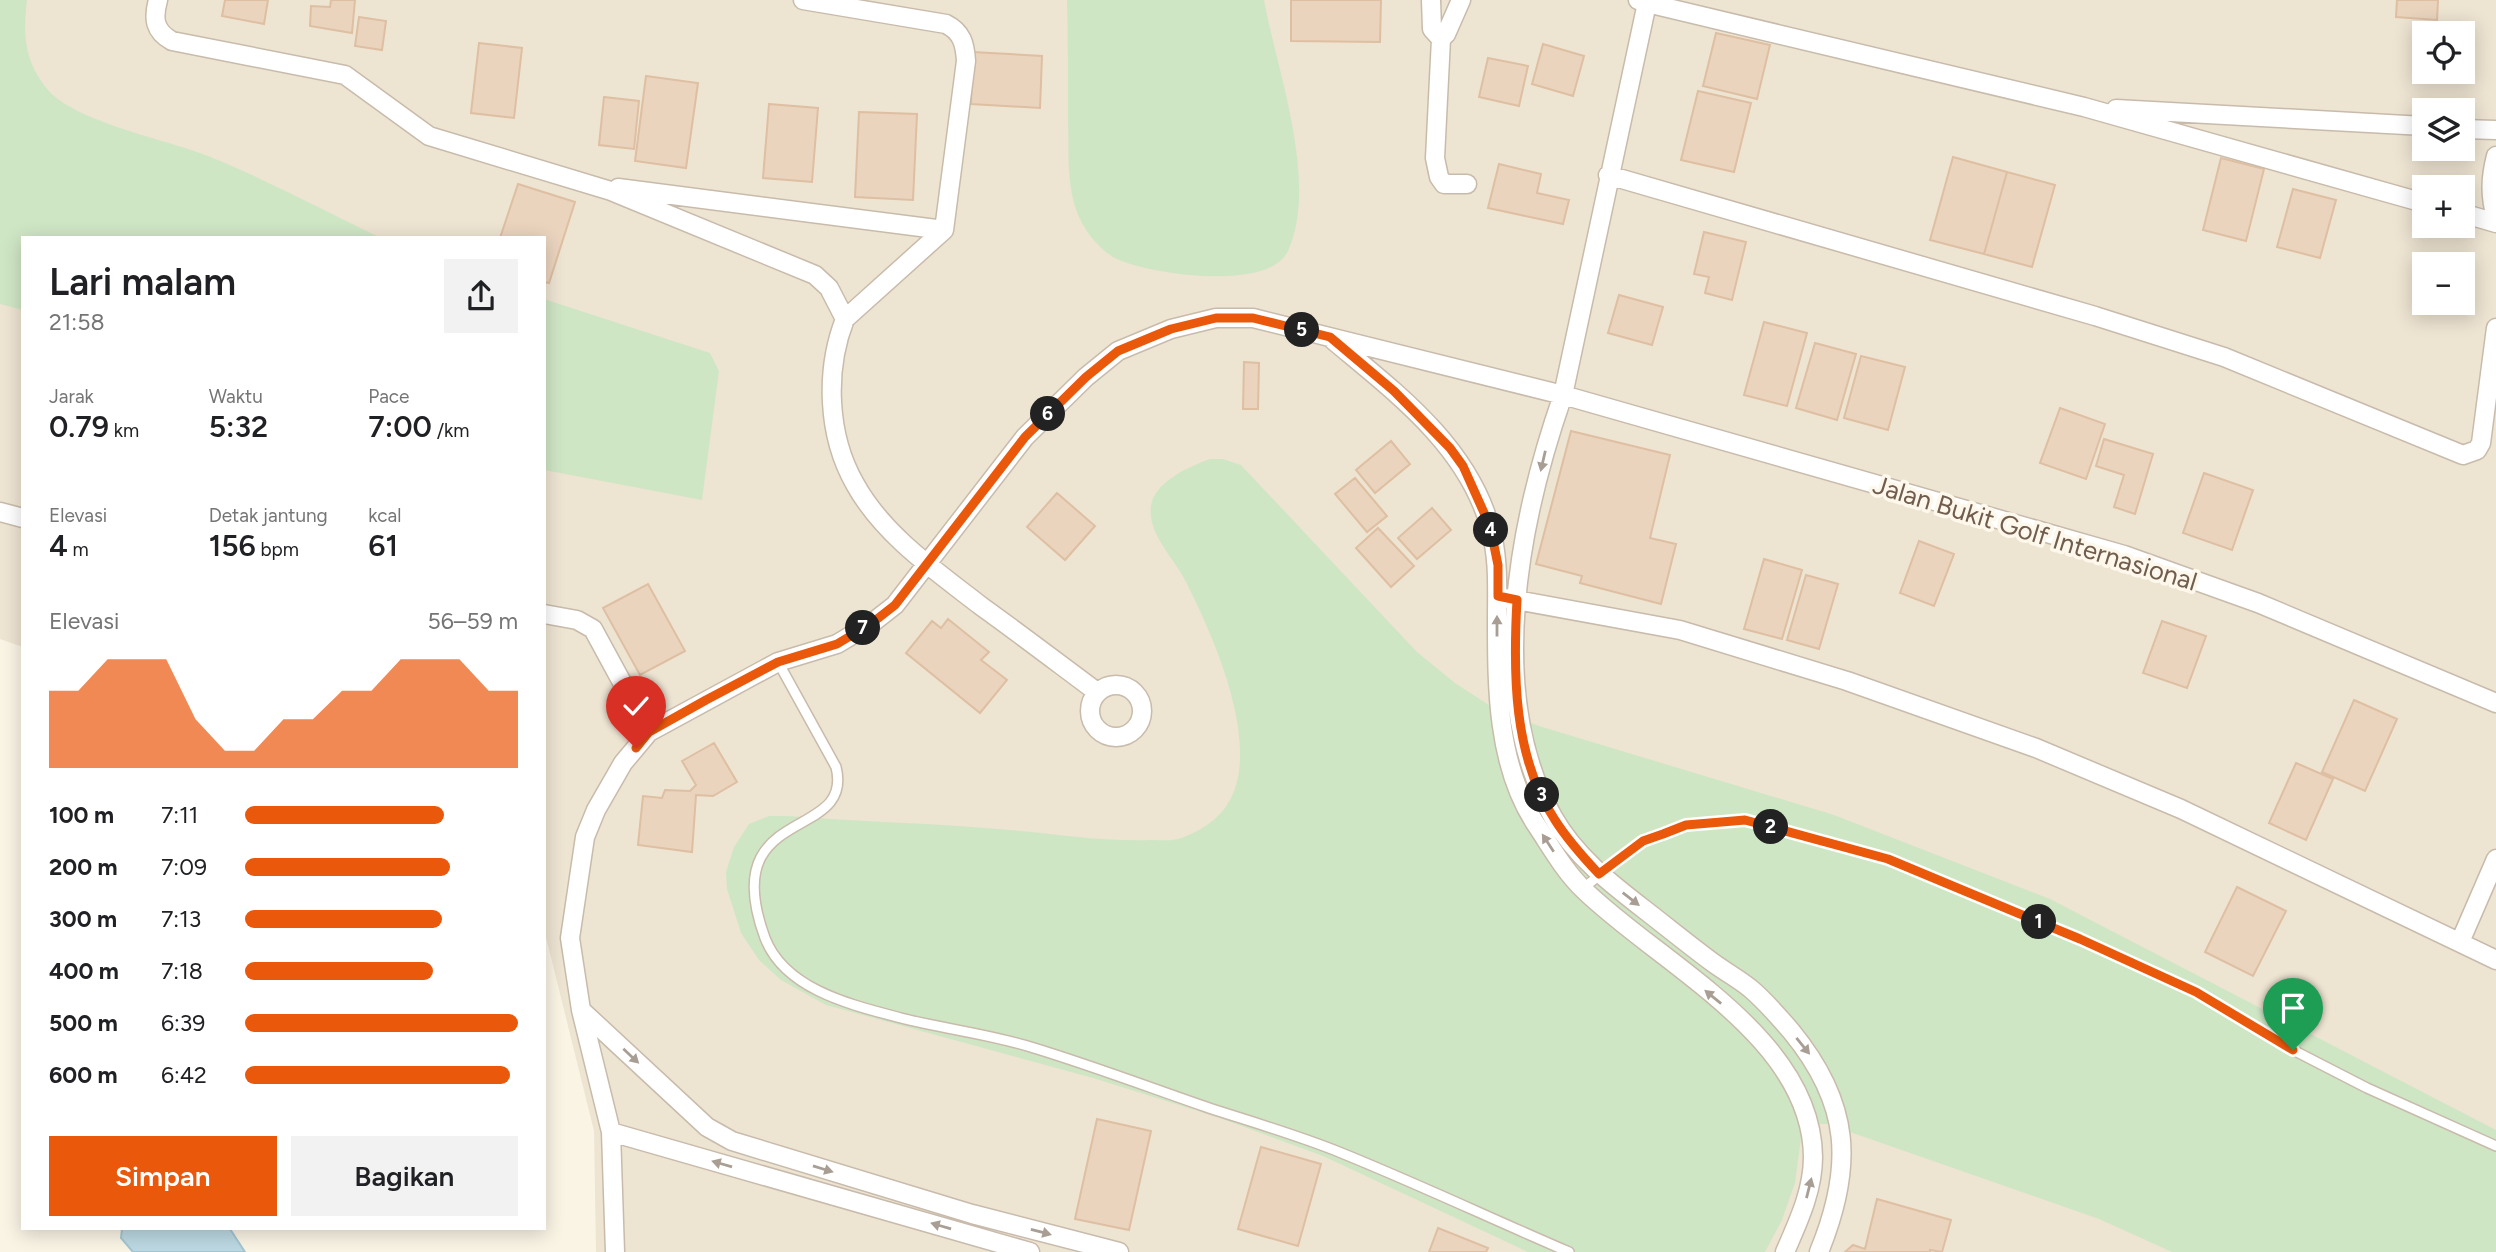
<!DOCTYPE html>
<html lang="id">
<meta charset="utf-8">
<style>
:root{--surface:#fff;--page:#f2f2f2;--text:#202124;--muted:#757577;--accent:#ea580c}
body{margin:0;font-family:Figtree,sans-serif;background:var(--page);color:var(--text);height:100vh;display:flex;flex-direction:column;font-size:26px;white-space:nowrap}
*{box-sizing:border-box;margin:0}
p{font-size:23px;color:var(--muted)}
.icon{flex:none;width:38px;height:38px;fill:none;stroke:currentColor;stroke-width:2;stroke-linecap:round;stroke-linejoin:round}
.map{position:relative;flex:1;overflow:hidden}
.sheet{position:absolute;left:21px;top:236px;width:525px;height:994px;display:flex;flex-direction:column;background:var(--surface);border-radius:0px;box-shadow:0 4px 18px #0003}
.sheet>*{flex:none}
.buttons{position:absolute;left:2412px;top:21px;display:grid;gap:14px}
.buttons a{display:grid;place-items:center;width:63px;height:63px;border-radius:0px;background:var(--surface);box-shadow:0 4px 18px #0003;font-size:35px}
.pin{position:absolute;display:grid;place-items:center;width:60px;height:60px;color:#fff;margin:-72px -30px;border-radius:50% 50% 50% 0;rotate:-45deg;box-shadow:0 0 7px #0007}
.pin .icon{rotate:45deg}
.km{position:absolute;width:35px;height:35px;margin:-18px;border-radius:50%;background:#222;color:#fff;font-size:19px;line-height:35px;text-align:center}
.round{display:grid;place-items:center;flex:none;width:74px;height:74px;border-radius:0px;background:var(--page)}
.summary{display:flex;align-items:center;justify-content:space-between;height:119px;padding:0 28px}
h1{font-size:38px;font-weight:600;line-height:52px}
.stats{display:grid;grid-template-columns:repeat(3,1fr);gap:10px;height:119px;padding:7px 28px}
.stats div{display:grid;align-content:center}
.stats b{font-size:30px;font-weight:600}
.stats small{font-size:19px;font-weight:400}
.stats p{font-size:19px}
.chart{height:196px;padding:14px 28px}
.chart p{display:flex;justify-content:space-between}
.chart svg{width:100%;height:126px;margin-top:7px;fill:var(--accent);opacity:.7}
.primary-button{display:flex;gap:14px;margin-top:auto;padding:14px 28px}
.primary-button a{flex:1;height:80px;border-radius:0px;background:var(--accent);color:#fff;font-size:28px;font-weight:600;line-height:80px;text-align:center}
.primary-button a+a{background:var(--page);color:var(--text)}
ul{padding:0 28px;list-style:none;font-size:23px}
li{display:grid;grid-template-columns:112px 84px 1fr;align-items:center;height:52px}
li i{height:18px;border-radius:9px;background:var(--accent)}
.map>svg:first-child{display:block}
.residential{fill:#eee4d2;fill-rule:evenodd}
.green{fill:#cfe6c5}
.water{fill:#bcd8e2;stroke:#a3c6d2;stroke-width:2}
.building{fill:#ead4be;stroke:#debfa2;stroke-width:2}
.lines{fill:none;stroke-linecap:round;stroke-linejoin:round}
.lane-casing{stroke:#c8bbab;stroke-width:12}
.street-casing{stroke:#c8bbab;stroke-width:21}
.lane{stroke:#fff;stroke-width:9}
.street{stroke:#fff;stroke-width:18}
.oneway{fill:#a99e94}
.route-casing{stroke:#fff;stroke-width:14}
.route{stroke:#ea580c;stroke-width:9}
.labels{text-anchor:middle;stroke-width:7;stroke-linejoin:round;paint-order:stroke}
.street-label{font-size:26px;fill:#705d4d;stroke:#fdf8eb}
</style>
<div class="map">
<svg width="2496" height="1252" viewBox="0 0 2496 1252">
<rect width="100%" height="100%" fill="#faf4e5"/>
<path class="residential" d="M0,0H2496V1252H596L594,1131L544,929V238H23V647L0,639ZM2424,33H2462V72H2424ZM2424,110H2462V149H2424ZM2424,187H2462V226H2424ZM2424,264H2462V303H2424Z"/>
<path class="green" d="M0,0H27C23,35 24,61 48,90C78,124 173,140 218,160C273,183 327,212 381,238H23V310L0,304Z
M1067,0H1264C1277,71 1319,182 1288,251C1270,292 1146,275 1113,257C1098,248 1083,229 1077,212C1066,183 1069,148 1068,117C1068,78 1068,39 1067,0Z
M544,299L710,353L719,371L702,500L544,470Z
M1210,459H1223L1241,465L1417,652L1455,683L1489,705L1539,726L1834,815L2050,899L2496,1130V1252H2172L2099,1219L1827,1124H1815L1801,1138L1795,1183L1782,1220L1765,1252H1528L1323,1156L1220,1118L1093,1078L826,1005L781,980L759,960L741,933L727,889L726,872L734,847L749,824L769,816H788C862,822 936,823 1010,830C1057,834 1104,842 1152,840C1160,840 1170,841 1178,839C1188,836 1204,828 1211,822C1277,773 1214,638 1186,582C1175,559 1147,534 1151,506C1154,482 1190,466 1210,459Z"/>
<path class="water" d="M122,1229H230L245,1252H133L121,1238Z"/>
<path class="building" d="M225,0H268L264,24L222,16Z
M331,0H355L352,33L310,26L311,6L330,7Z
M1291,0H1381L1380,42L1291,41Z
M2397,0H2438L2437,20L2396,17Z
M359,17L386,21L382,50L355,46Z
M1716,33L1770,45L1757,99L1703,86Z
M479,43L522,48L514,118L471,113Z
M1543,44L1584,56L1573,96L1532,84Z
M973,52L1042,56L1040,108L971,104Z
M1488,58L1528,66L1519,106L1479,97Z
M646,76L698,83L686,168L635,161Z
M1698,91L1751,103L1734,172L1681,160Z
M604,97L639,101L634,149L599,145Z
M769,104L818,108L812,182L763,178Z
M859,112L917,114L913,200L855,197Z
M1953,157L2007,172L1984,254L1930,240Z
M2221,158L2264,169L2246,241L2203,230Z
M1499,164L1541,174L1537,193L1569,200L1563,224L1488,208Z
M2007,172L2055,185L2032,267L1984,254Z
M518,184L575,202L549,283L544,282V238H500Z
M2293,189L2336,200L2320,258L2277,247Z
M1704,232L1746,242L1732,300L1705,293L1709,277L1694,274Z
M1619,295L1663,307L1652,345L1608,333Z
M1764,322L1807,333L1787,406L1744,395Z
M1815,343L1856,354L1837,420L1796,408Z
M1861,356L1905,367L1888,430L1844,418Z
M1244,362L1259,363L1258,409H1243Z
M2060,408L2105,424L2086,479L2040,463Z
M1571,431L1670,455L1650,538L1676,544L1661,604L1580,583L1582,576L1536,564Z
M2104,439L2153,454L2135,514L2114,507L2124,475L2096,466Z
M1391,441L1410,464L1375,493L1356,470Z
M2204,473L2253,490L2232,550L2183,533Z
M1355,478L1387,516L1367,532L1335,494Z
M1057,493L1095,526L1065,560L1027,527Z
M1432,508L1451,530L1417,559L1398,538Z
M1378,528L1414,566L1391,587L1356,548Z
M1919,541L1954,554L1934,606L1900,593Z
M1764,559L1802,570L1782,639L1744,629Z
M1806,575L1838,584L1819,649L1787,640Z
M648,584L685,651L640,675L603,608Z
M948,619L989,652L981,660L1007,680L980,713L906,653L932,621L941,628Z
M2162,621L2206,636L2187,688L2143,673Z
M2354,700L2397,719L2365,791L2322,772Z
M714,743L737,782L713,796L696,795L692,852L638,845L643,796L662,798L665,790L690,791L696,785L682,761Z
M2296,763L2333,779L2306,840L2269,823Z
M2237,887L2286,911L2253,976L2205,952Z
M1097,1119L1151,1131L1129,1230L1075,1219Z
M1261,1147L1321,1164L1298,1246L1238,1229Z
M1877,1199L1951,1220L1942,1252L1930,1250V1252H1845L1853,1245L1865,1249Z
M1438,1228L1488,1248L1486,1252H1429Z"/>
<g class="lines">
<g class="lane-casing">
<path id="lane" d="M778,662L836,767C855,843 715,802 765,938C785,990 852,1005 901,1018C944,1029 990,1034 1034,1048C1093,1066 1151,1088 1209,1108C1252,1122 1297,1135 1339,1152C1416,1183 1492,1219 1569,1252
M1582,889L1643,841L1686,825L1745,820L1888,859L2079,939L2196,992L2293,1050L2367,1088L2496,1146"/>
</g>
<g class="street-casing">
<path id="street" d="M158,0C153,18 154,31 172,41L345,75L429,136L611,191L815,275L829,288L845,319
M803,0L946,24C962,32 965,44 966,61L944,230L845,319C825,370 827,435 855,484C883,535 936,571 981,606C1020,634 1058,663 1097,692
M1431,0L1432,29L1441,39L1446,34L1461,0
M1638,0L1647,3L1563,395C1519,521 1484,694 1553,817C1575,856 1610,883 1645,910C1667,927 1689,945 1712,962C1724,971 1739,979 1751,989C1765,1001 1779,1017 1791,1031C1851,1104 1854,1166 1819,1252
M1647,3L2084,107L2424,203
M1441,39L1435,158L1439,177L1444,184H1467
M2116,109L2424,126
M2462,129L2496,130
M2496,156C2490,179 2490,196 2496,218
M1608,175L2095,316L2224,357L2463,455L2477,450L2481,443L2496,328
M618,188L944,230
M2462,213L2496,223
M1333,340C1395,392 1467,445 1490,527C1499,558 1497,588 1497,620C1497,688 1497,764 1535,823C1550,845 1564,871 1584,890C1660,964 1812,1037 1813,1157C1813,1191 1798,1222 1785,1252
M0,512L23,518
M1505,598L1680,630L1847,681L2036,748L2181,809L2496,960
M544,614L577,620L593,629L649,732
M1090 711a26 26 0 1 1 52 0a26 26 0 1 1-52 0Z
M2460,942L2496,859
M581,1010L707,1127L732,1141L972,1214L1119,1252
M611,1132L1030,1252
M615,1252L611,1132L581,1010L570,938L585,837L596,810L623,763L649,732L778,662L837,644L872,623L895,605L1025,437L1086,377L1118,351L1171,329L1216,318H1253L1563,395L2124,555L2258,603L2496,703"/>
</g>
<use href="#lane" class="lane"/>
<use href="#street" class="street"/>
</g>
<defs><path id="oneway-solid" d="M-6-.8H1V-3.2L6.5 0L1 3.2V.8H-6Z" transform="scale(1.75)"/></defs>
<g class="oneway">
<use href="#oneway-solid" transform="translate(1543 461) rotate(103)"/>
<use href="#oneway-solid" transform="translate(1497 626) rotate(-90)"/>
<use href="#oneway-solid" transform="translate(1548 843) rotate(-123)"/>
<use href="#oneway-solid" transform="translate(1631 899) rotate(38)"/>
<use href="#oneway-solid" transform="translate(1713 997) rotate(-141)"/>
<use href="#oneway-solid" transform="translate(1803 1046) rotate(51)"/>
<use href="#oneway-solid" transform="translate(631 1056) rotate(43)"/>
<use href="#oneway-solid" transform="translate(722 1164) rotate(-164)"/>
<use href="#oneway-solid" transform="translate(823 1169) rotate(17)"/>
<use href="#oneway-solid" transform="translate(1809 1188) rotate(-76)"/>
<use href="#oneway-solid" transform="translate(941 1226) rotate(-164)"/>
<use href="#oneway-solid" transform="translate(1041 1232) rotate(15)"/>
</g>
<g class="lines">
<g class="route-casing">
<path id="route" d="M636,748L649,732L706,700L778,662L837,644L872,623L895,605L1025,437L1086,377L1118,351L1171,329L1216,318H1253L1330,337L1394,391L1450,448L1463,466L1490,526L1498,565V596L1517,600C1513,672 1513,757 1555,820C1567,839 1583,857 1599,874L1643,841L1663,834L1686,825L1745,820L1888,859L2080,939L2196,992L2293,1050"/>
</g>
<use href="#route" class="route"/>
</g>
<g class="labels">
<g class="street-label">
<text transform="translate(2035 533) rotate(17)" y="9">Jalan Bukit Golf Internasional</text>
</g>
</g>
</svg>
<div class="buttons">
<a><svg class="icon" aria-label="locate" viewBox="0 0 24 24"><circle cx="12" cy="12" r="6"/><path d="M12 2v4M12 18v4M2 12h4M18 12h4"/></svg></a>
<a><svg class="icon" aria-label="layers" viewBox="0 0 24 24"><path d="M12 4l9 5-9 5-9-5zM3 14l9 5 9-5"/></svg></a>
<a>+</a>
<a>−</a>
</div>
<div class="pin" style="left:2293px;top:1050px;background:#1e9e55"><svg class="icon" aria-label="arrive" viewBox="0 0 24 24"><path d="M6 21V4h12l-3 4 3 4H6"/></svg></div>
<div class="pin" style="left:636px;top:748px;background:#d93025"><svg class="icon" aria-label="check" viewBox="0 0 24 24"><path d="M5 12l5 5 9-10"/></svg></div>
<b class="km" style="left:2039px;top:922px">1</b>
<b class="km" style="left:1771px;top:827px">2</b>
<b class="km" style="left:1542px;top:795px">3</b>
<b class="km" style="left:1491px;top:530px">4</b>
<b class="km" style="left:1302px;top:330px">5</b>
<b class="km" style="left:1048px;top:414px">6</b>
<b class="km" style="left:863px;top:628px">7</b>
<section class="sheet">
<div class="summary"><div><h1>Lari malam</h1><p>21:58</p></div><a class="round"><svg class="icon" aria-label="share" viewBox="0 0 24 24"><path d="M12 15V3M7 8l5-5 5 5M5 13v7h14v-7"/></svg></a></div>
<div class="stats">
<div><p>Jarak</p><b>0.79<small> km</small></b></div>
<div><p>Waktu</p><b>5:32</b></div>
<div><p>Pace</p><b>7:00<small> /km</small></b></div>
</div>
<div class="stats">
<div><p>Elevasi</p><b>4<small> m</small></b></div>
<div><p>Detak jantung</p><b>156<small> bpm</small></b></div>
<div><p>kcal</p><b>61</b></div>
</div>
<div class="chart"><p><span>Elevasi</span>56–59 m</p>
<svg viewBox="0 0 160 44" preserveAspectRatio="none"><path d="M0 44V17L10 17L20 6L30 6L40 6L50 27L60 38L70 38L80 27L90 27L100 17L110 17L120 6L130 6L140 6L150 17L160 17V44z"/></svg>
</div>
<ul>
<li><b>100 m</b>7:11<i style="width:73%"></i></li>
<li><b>200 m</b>7:09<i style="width:75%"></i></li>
<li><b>300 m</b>7:13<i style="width:72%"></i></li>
<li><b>400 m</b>7:18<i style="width:69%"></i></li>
<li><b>500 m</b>6:39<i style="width:100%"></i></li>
<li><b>600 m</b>6:42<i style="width:97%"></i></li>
</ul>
<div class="primary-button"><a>Simpan</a><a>Bagikan</a></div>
</section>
</div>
